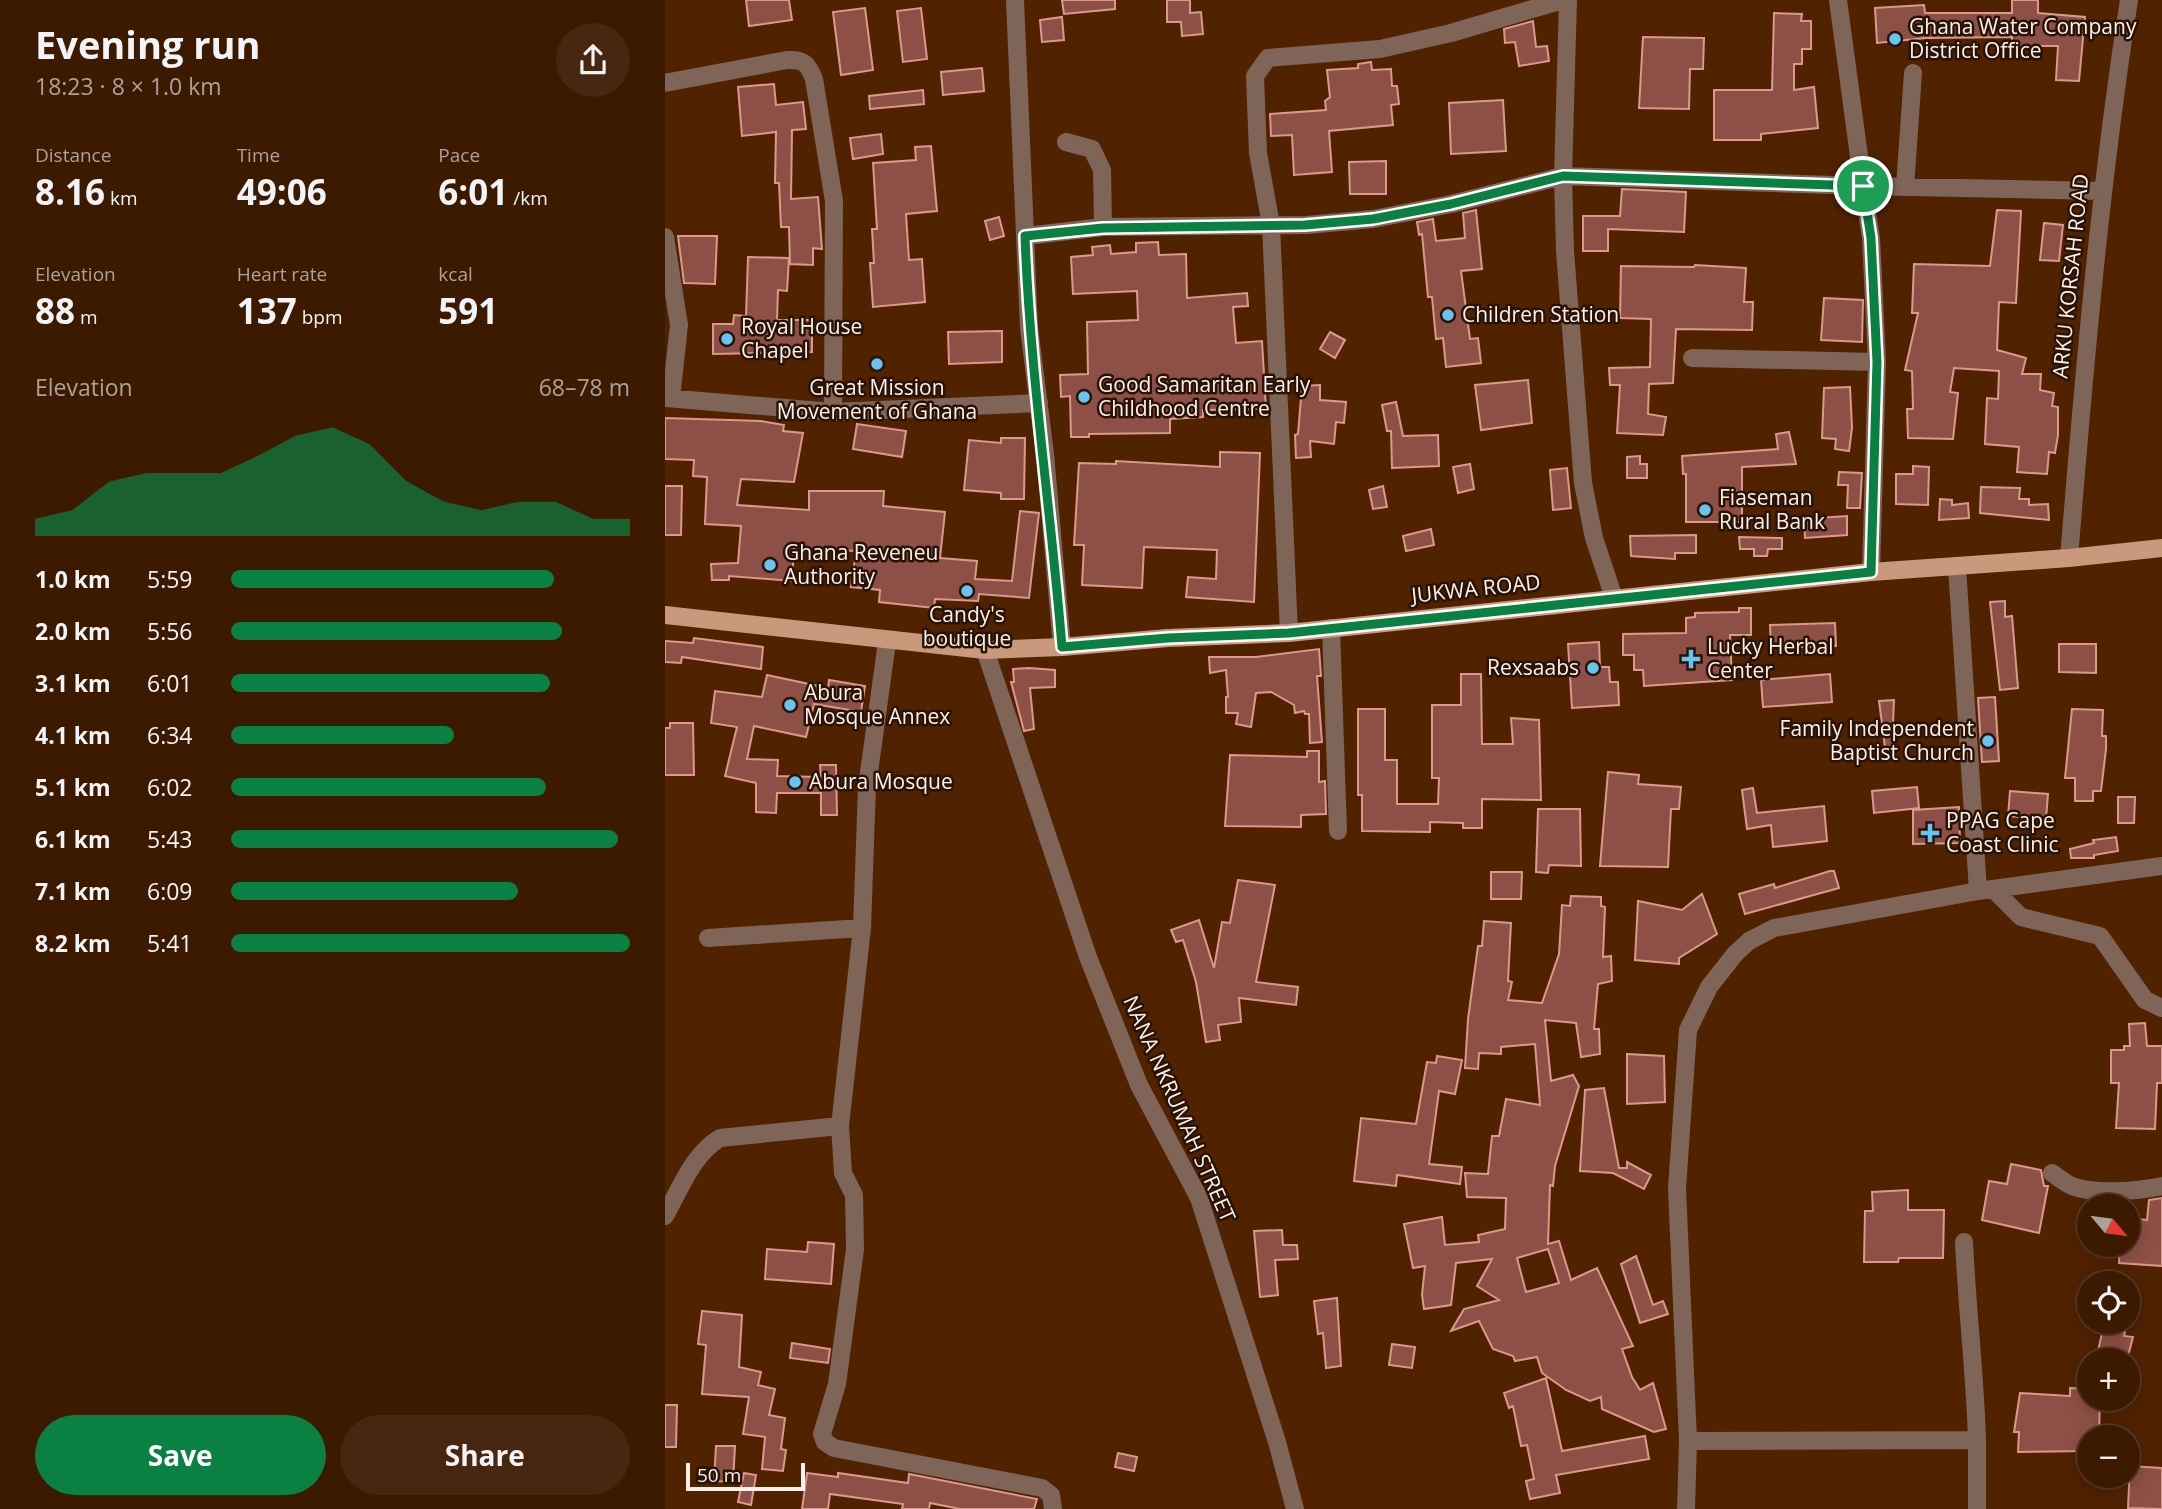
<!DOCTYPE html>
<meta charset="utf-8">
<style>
:root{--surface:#3c1a00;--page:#47270f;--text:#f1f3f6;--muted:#aca199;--line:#553822;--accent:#0b8043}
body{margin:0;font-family:"Open Sans",sans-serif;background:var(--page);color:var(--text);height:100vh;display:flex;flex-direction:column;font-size:26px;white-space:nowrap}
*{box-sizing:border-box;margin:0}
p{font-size:23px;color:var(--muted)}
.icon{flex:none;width:38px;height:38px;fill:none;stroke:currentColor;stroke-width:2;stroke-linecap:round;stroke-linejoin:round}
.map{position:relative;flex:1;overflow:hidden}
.panel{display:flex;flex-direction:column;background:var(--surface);width:665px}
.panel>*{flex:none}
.needle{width:46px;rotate:119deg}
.tools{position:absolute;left:1412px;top:1194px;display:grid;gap:14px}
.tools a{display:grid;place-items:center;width:63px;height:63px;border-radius:50%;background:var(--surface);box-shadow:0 4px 18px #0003,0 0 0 2px var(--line);font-size:35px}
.scale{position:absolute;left:21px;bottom:18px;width:119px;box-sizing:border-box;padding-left:7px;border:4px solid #fdf0ea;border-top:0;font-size:19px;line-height:24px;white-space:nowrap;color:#fdf0ea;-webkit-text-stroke:5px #281306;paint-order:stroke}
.pin{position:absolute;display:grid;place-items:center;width:60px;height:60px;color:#fff;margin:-30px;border:4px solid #fff;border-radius:50%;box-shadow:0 2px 7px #0007}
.round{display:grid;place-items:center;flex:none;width:74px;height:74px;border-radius:37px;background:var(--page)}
.head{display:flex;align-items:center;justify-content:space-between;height:119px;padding:0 35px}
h1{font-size:38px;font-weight:700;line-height:52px}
.metrics{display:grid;grid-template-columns:repeat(3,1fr);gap:10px;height:119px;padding:7px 35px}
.metrics div{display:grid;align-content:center}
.metrics b{font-size:35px;font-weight:700}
.metrics small{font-size:19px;font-weight:400}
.metrics p{font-size:19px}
.chart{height:196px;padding:14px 35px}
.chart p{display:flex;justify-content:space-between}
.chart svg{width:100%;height:126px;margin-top:7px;fill:var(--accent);opacity:.7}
.cta{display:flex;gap:14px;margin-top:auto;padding:14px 35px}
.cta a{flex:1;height:80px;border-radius:42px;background:var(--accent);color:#fff;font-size:28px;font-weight:700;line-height:80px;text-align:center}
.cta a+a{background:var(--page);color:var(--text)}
ul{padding:0 35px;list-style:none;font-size:23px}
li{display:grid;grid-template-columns:112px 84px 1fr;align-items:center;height:52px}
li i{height:18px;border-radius:9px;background:var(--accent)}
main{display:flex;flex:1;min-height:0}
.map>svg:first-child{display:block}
.building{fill:#8d5046;stroke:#db998d;stroke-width:2;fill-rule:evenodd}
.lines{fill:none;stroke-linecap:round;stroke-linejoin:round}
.minor{stroke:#7e6558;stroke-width:18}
.major{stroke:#ca987c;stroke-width:18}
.route-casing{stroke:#fff;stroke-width:14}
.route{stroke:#0b8043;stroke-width:9}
.poi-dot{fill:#67c4f0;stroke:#281306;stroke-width:2.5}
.labels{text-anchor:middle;stroke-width:5;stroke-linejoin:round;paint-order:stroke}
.poi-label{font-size:21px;fill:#fdf0ea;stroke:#281306;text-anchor:start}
.street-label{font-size:21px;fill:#fdf0ea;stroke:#281306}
</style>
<main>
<section class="panel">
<div class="head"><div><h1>Evening run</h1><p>18:23 · 8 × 1.0 km</p></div><a class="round"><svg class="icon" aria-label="share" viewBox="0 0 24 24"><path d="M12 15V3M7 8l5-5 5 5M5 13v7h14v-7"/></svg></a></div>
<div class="metrics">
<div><p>Distance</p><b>8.16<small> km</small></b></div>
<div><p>Time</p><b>49:06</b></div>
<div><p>Pace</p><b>6:01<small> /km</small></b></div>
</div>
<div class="metrics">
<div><p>Elevation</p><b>88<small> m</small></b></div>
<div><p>Heart rate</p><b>137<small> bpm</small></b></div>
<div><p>kcal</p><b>591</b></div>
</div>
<div class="chart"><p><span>Elevation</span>68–78 m</p>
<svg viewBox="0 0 160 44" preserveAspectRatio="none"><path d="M0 44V38L10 35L20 25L30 22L40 22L50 22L60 16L70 9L80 6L90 12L100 25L110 32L120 35L130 32L140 32L150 38L160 38V44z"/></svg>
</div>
<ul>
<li><b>1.0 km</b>5:59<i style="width:81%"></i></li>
<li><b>2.0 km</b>5:56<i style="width:83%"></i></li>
<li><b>3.1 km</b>6:01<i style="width:80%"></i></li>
<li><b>4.1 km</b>6:34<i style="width:56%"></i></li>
<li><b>5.1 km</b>6:02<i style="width:79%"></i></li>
<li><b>6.1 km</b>5:43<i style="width:97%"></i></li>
<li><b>7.1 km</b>6:09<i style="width:72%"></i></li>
<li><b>8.2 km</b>5:41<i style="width:100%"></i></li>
</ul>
<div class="cta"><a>Save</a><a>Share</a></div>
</section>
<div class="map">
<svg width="1497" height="1509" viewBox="0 0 1497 1509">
<rect width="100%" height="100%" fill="#502200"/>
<path class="building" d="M81,0H124L127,20L84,26Z
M397,0H450V9L399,14Z
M502,0H525V13L536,12L538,34L517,36L516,22H502Z
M1347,0H1373V13L1420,17L1414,81L1391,80L1393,46H1347V37L1261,38L1212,43L1210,8L1259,5L1260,13H1347Z
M200,8L208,70L176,75L168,12Z
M256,8L262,59L238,62L232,11Z
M1109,13L1137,14L1136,21H1146V49H1137V64H1129V90L1149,87L1153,128L1096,134V140H1049V90H1107Z
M397,17L399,40L377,42L375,20Z
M868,21L871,47L882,46L884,61L854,66L850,42L840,43L839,29Z
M978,37L1039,38L1038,69H1025L1024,109L974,108Z
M706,62L707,70L726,69L727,86H732L734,104L726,105L728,125L664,131L667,172L629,175L627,135L606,136L605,114L661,110L660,101L665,97L662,70L693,68V64Z
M317,68L319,91L278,95L276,72Z
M109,84L111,105L138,102L141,129L127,130L126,199L153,197L157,249L148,248V265L125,264L124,227H116L114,183H110L111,132L77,136L73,87Z
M258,90L259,104L205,109L204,96Z
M838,100L841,151L786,154L784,103Z
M216,134L218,154L188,159L185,138Z
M266,146L272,211L241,214L244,260L257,259L260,302L208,307L205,263H209L207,229H212L208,163L251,160L250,147Z
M721,161V194H685L684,162Z
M957,189L1021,192L1019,232L943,229V251H918V216H955Z
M811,210L817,269L796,271L805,339L813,338L816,363L781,367L778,338L771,339L767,297H763L757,234L754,235L752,222L768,219L771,241L800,238L798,213Z
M1332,210L1356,211L1351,303L1334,302L1332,350L1361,358L1357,374H1376L1375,390L1389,393L1387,406L1393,407V435L1390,453L1384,452L1382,474L1352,472L1354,447L1320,444L1322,398L1333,399L1334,371L1289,368L1285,392L1293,393L1288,439L1243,438L1242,409H1248L1247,371L1240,370L1253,313H1247L1249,264L1325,266Z
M334,217L339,236L325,240L320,221Z
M1379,223L1398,225L1394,261L1375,260Z
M13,236H52L50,284L19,283Z
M493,242L494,255L521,254L522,298L582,293L583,306L568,307L571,343L597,341L601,409L538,410V417L505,419V433L424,434V437H406L405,396L396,397L395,375L423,374L422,322L473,320L472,291L408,294L406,257L428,255L427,247L445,245L446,254L471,252V243Z
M83,257L124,258L122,291L113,290L112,320H147V352L48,354V324H68L69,315L81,316Z
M1030,265L1081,268L1079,302H1088L1087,330L1011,329L1008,383L984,384L983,414L1001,417L998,435L952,433L955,385H945L944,368L985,367L986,319L955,318L956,266L1029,267Z
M1159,298L1198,300L1197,342L1156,340Z
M337,331V362L284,364L283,332Z
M665,332L680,340L670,358L655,349Z
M863,380L867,423L816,430L810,385Z
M655,385V400L681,402L679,423L671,422L669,444L645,441L646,457L631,458L630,435L633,434L637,386Z
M1185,387L1187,428L1184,451L1170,449L1171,439L1157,438L1159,388Z
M731,402L738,436L773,435L774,466L727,468L726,431H722L717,405Z
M0,418L96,421L119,425L118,431L138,433L129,482L76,479L72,505L144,510V491H219L218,506L280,512L275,558L312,561L310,579L347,581L355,511L374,513L364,598L314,594L313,601L270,599L269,608L214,602L215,590L186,587L191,551L129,548L127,581L64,576V580H47L46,564L73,563L76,526L40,524L42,477L28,476L29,460L0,459Z
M192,424L241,431L237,457L188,449Z
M1124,432L1131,464L1077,467V522H1021V474H1018L1017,456L1113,449L1111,434Z
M336,438H360L359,499H336V493L299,490L304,440L336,443Z
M555,452L595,453L589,602L521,597L523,577L551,579L552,550L479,547L477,588L417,585L419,545H409L414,463L451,464V461L555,467Z
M975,456V464H982V478H962V457Z
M805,464L809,489L793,493L788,467Z
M1248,466L1264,467L1263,505L1231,504V474H1248Z
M902,468L906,508L888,510L885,470Z
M1174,472L1197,473L1195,508H1182L1183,485H1173Z
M0,486H17L16,535H0Z
M718,486L722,507L708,509L704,490Z
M1316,487L1355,488L1354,499H1364V505L1383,504L1384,520L1315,513Z
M1275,499L1287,500V505L1303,503L1304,518L1274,520Z
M1182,516V535L1140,538L1139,519Z
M766,529L769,545L741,551L738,536Z
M1031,535V553H1010V559L966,556L965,536Z
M1074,537L1117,538V549H1103L1102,556H1089V549H1075Z
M1340,601V617L1347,616L1353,688L1335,690L1325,602Z
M1074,608H1086V635H1065L1067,680L979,686L978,670H969V655H958V634L1021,633V618L1030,617V613L1074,612Z
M1170,623L1171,646L1106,648L1105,625Z
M29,638L98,647L96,669L17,657L16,663L0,662V641L28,643Z
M934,642L935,667H944L945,682H953L954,705L907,708L903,644Z
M1394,644H1431V673L1394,672Z
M654,649L656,676H652L657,742L645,743L644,714H640L639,711L630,713L629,705L606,692L591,693L586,727L571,724L573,713H561V697H563L561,670L545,673L544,657H591Z
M364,668L390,670V687L365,688L369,729L359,731L346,682H349L348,669Z
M796,674H816L817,744H848L846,718L874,720L876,800L817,799V828H798V823L765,822V832L697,831V795H693V709H720V760H732V804H773L774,778H767V705H796Z
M1165,674L1167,702L1098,707L1096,680Z
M102,675L163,688L164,680L200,686L196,712L149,704L141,737L89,726L82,759L113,760L112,776L156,777L155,765H171L172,815H156V793H112L111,813L91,812V783L60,776L72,727L46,723L50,691L97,697Z
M1330,697L1334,761L1317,762L1313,698Z
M1229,700L1227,747H1220L1214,701Z
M1407,709L1438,710L1437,736H1441V749L1436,791H1428V801H1410V778H1400Z
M5,723H28L29,775H0V728H5Z
M642,751H654V782L660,781L661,814L636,815V827L560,826L565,755L642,757Z
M943,772L974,775L973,784L1016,787L1014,809H1006L1003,867L935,866Z
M1252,787L1254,808L1209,813L1207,791Z
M1088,788L1092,813L1159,806L1162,841L1108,847L1106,825L1082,829L1077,790Z
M1345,791L1383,794L1381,819L1343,816Z
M1453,797H1470L1469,823H1453Z
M1294,807L1295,843L1248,844V810Z
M873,809H915L916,866L884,865L883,873L871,872Z
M1451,837L1453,851L1429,855V858H1406L1405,849L1429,843L1428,840Z
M1165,871H1169L1174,888L1080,914L1074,894L1109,884L1110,888Z
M826,872H857L856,899H826Z
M573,880L610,885L591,982L633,987L631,1005L574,998L576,1022L553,1025L555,1040L541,1042L531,982L518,940L511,942L506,930L534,920L549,968L557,922L565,923Z
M1037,894L1052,934L1014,958V964L970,960L973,901L1017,910Z
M906,896L936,897V906L940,907L938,957L946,956L947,981L933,984L929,1029H934L935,1054L916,1057L911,1023L880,1020L886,1081L908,1075L914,1086L890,1166L888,1186L885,1185L883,1244L894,1241L906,1280L932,1268L968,1346L957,1349L967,1377L975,1390L988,1383L1001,1429L989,1432L937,1409L936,1397L925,1401L901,1390L877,1373L872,1357L850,1361L848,1356L828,1349L814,1321L786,1331L799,1309L834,1300L812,1286L827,1259L791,1263L786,1305L759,1309L757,1295L760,1266L748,1268L739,1224L777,1217L780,1245L814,1242L813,1235L840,1229L841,1198L802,1197L800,1173L823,1174L827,1136H834L841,1099L875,1105L870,1044L836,1047V1054L814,1053L813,1069L800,1068L803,1019L813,946H817L819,921L846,923L843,981L847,982L843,1000L877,1003L894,954L897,905L905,906ZM883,1249L894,1283L861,1292L852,1258Z
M1480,1023L1482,1046H1497V1083H1492L1490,1129L1451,1128L1454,1083H1446V1050H1459V1046H1465L1464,1024Z
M962,1054L999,1056L1000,1102L962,1104Z
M772,1056L797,1060L790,1094L774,1091L764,1164L797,1167L795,1184L732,1175L731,1186L689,1181L696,1118L751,1124L762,1062L771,1063Z
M939,1088L954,1168H962V1162L986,1175L979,1189L948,1173L915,1171L920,1090Z
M1346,1164L1376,1170L1379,1186H1383L1374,1233L1317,1220L1324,1181L1342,1184Z
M1243,1190V1210H1279L1278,1258H1234L1233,1262H1199L1200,1211H1208L1207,1192Z
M1497,1198V1266L1454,1263L1455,1244H1463V1218L1482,1220L1484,1200Z
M617,1230L618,1245H632L633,1259L610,1260L613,1295L595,1297L589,1231Z
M143,1242L169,1244L166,1284L100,1279L102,1249L142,1252Z
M971,1256L988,1305L998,1301L1003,1314L975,1323L956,1264Z
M672,1298L676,1366L661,1368L658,1333L653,1334L649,1301Z
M37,1311L77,1315L74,1367L96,1372L93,1385L110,1389L104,1415L120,1418L116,1449L121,1450L118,1471L97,1469L100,1437L78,1434L84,1397L37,1394L41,1345L33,1344Z
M1448,1330L1460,1332L1459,1336L1468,1337L1462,1360H1431L1437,1333L1447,1334Z
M127,1343L165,1349L163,1363L125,1358Z
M727,1344L750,1347L747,1368L724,1365Z
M881,1378L897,1451L980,1436L984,1459L891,1475L895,1493L865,1499L861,1481L869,1479L862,1445L856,1446L848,1406L844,1408L839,1393Z
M1405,1388L1424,1389V1398H1435L1434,1437H1424V1451L1353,1452L1354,1432H1349L1355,1393L1405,1396Z
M0,1405H12L11,1447H0Z
M51,1446H70L68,1482L49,1481Z
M453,1453L472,1457L469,1471L450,1467Z
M1465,1466L1497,1468V1509L1463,1508Z
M79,1473L91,1475L86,1505L73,1502Z
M142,1473L173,1477V1473L243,1483L244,1474L372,1499L369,1509H295L265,1503L264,1509H237L238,1504L165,1494L163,1509H137Z"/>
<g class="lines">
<path class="minor" d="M350,0L364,328L380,454L397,647
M1173,0L1198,186L1437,191
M0,83L122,60C139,59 143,64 149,79L169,201L168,412
M401,142L427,149L437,170L438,227
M1240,187L1248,73
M361,236L438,227L641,225L708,219L786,204L898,176L903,0
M0,237L14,325L6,398
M1027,358L1212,362
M0,398L168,412L374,403
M1404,558C1419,372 1435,185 1464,0
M1292,567L1313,891
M949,598L929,538L918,483L900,251L898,176L1198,186L1206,238L1212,362L1206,572
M666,628L673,831
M624,633L606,225L593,153L590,76L603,58L715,49L786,33L898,0
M222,642L202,787L197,928L175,1126L178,1173L189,1195L190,1249L172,1384L157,1434L160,1442L169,1448L377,1488L386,1495L388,1509
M320,650L423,957L474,1085L534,1198L612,1442L630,1509
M1329,890L1356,917L1435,936L1480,1000L1497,1008
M43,938L197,928
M1387,1173C1393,1177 1400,1183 1407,1186C1431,1195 1472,1191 1497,1186
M0,1216C15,1189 28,1154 55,1138L175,1126
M1299,1242C1302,1308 1310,1374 1312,1440
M1023,1441L1312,1440V1509
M1021,1509L1023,1441L1012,1188L1023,1030L1044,987L1070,954L1084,941L1109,928L1313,891L1497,866"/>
<path class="major" d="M0,615L320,650L397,647L503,638L624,633L1206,572L1404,558L1497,548"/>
</g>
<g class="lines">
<g class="route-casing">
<path id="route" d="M898,176L1198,186L1206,238L1212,362L1206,572L624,633L503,638L397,647C386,510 365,374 360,236L438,228L640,225L708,219L786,204Z"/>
</g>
<use href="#route" class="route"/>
</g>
<g class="poi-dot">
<circle cx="1230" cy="39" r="7"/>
<circle cx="783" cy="315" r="7"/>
<circle cx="62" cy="339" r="7"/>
<circle cx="212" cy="364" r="7"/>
<circle cx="419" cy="397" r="7"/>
<circle cx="1040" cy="510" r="7"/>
<circle cx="105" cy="565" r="7"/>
<circle cx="302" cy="591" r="7"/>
<path d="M1022.5 648.5h7v7h7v7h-7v7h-7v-7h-7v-7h7z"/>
<circle cx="928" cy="668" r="7"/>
<circle cx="125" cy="705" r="7"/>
<circle cx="1323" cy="741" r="7"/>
<circle cx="130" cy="782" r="7"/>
<path d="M1261.5 822.5h7v7h7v7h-7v7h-7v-7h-7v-7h7z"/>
</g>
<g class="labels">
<g class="poi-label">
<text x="1244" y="34">Ghana Water Company<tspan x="1244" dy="24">District Office</tspan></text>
<text x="797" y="322">Children Station</text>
<text x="76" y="334">Royal House<tspan x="76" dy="24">Chapel</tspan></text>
<text x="433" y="392">Good Samaritan Early<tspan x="433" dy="24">Childhood Centre</tspan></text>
<text x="212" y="395" text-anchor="middle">Great Mission<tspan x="212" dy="24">Movement of Ghana</tspan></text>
<text x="1054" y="505">Fiaseman<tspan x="1054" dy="24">Rural Bank</tspan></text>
<text x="119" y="560">Ghana Reveneu<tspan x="119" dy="24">Authority</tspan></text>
<text x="302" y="622" text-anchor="middle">Candy's<tspan x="302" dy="24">boutique</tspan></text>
<text x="1042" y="654">Lucky Herbal<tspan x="1042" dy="24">Center</tspan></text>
<text x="914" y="675" text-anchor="end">Rexsaabs</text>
<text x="139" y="700">Abura<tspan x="139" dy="24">Mosque Annex</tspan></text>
<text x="1309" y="736" text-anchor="end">Family Independent<tspan x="1309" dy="24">Baptist Church</tspan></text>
<text x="144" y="789">Abura Mosque</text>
<text x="1281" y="828">PPAG Cape<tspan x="1281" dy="24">Coast Clinic</tspan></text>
</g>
<g class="street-label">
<text transform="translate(1406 276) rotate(-84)" y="7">ARKU KORSAH ROAD</text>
<text transform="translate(811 589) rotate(-6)" y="7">JUKWA ROAD</text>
<text transform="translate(514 1109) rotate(66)" y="7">NANA NKRUMAH STREET</text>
</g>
</g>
</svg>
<div class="tools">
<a><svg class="needle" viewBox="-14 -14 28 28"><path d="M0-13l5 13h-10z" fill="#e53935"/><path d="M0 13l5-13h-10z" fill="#aca199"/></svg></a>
<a><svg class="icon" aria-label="locate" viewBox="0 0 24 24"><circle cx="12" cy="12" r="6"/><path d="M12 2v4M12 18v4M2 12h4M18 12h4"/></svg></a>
<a>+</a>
<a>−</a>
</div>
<div class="scale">50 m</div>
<div class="pin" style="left:1198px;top:186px;background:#1e9e55"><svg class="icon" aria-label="arrive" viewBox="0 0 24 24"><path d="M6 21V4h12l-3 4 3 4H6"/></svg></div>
</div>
</main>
